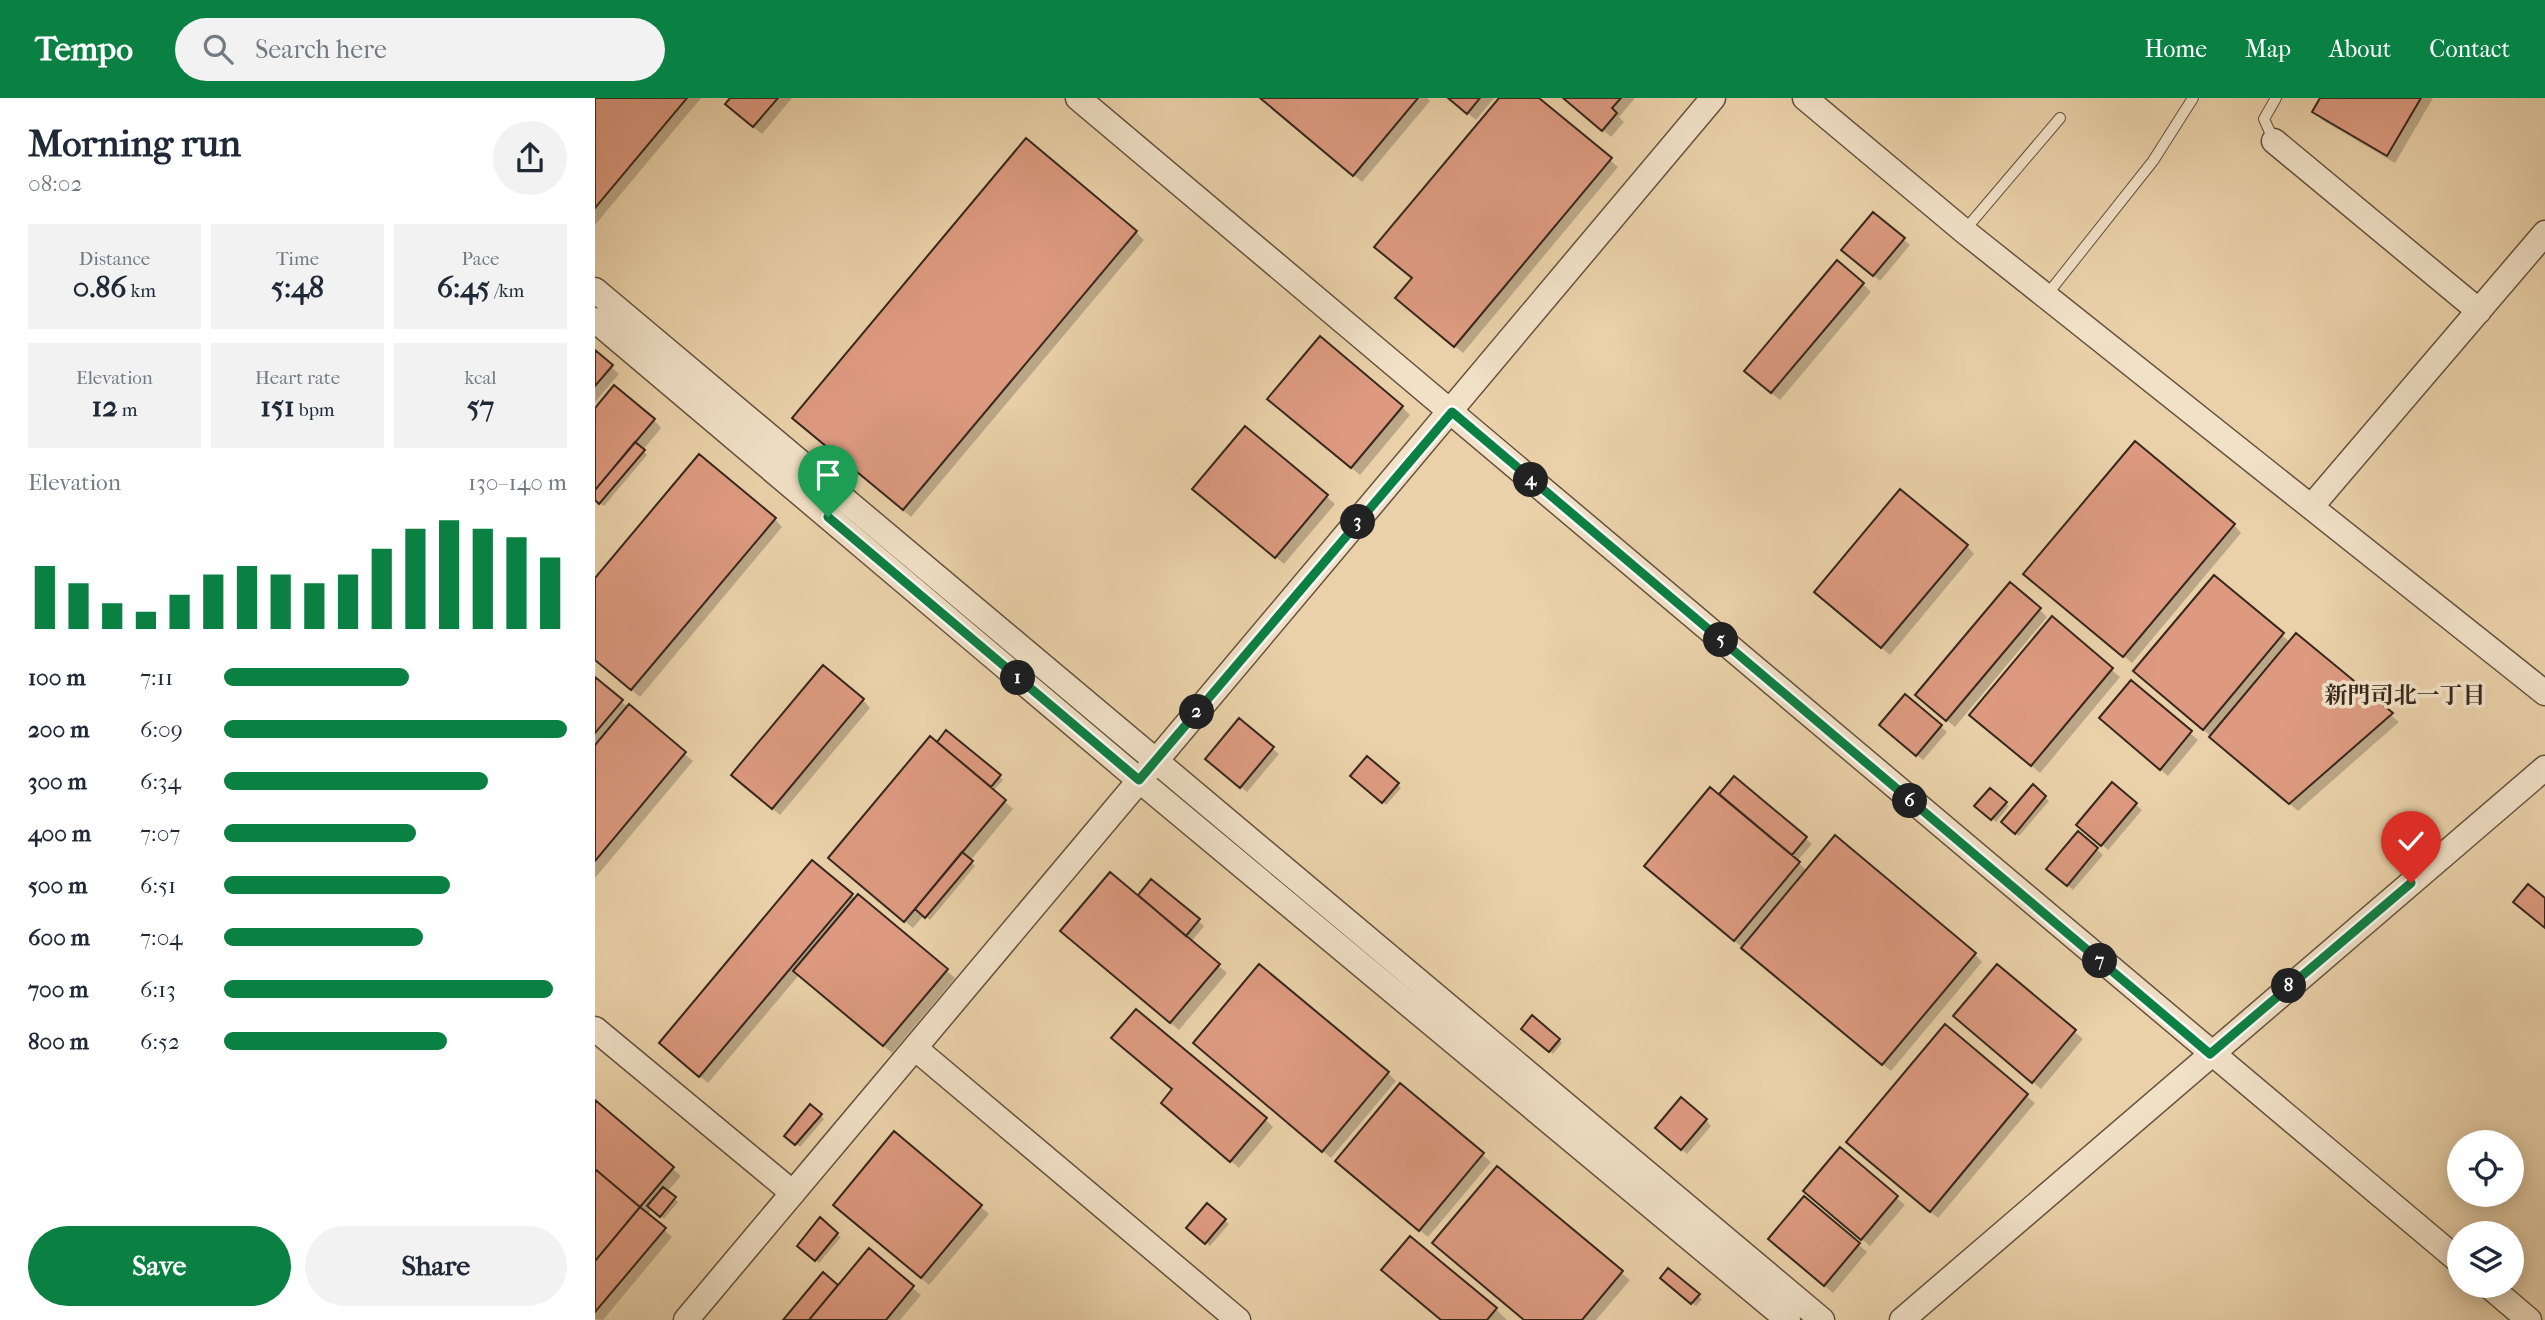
<!DOCTYPE html>
<meta charset="utf-8">
<style>
:root{--surface:#fff;--page:#f2f2f3;--text:#1f2937;--muted:#747a83;--accent:#0b8043}
body{margin:0;font-family:"IM FELL French Canon","Noto Serif JP",serif;background:var(--page);color:var(--text);height:100vh;display:flex;flex-direction:column;font-size:26px;white-space:nowrap}
*{box-sizing:border-box;margin:0}
p{font-size:23px;color:var(--muted)}
.icon{flex:none;width:38px;height:38px;fill:none;stroke:currentColor;stroke-width:2;stroke-linecap:round;stroke-linejoin:round}
.map{position:relative;flex:1;overflow:hidden}
.panel{display:flex;flex-direction:column;background:var(--surface);width:595px}
.panel>*{flex:none}
.fabs{position:absolute;left:1852px;top:1032px;display:grid;gap:14px}
.fabs a{display:grid;place-items:center;width:77px;height:77px;border-radius:50%;background:var(--surface);box-shadow:0 4px 18px #0003;font-size:35px}
.pin{position:absolute;display:grid;place-items:center;width:60px;height:60px;color:#fff;margin:-72px -30px;border-radius:50% 50% 50% 0;rotate:-45deg;box-shadow:0 0 7px #0007}
.pin .icon{rotate:45deg}
.km{position:absolute;width:35px;height:35px;margin:-18px;border-radius:50%;background:#222;color:#fff;font-size:19px;line-height:35px;text-align:center}
.round{display:grid;place-items:center;flex:none;width:74px;height:74px;border-radius:37px;background:var(--page)}
.summary{display:flex;align-items:center;justify-content:space-between;height:119px;padding:0 28px}
h1{font-size:38px;font-weight:700;line-height:52px}
.figures{display:grid;grid-template-columns:repeat(3,1fr);gap:10px;height:119px;padding:7px 28px}
.figures div{display:grid;align-content:center;border-radius:0px;background:var(--page);text-align:center}
.figures b{font-size:30px;font-weight:700}
.figures small{font-size:19px;font-weight:400}
.figures p{font-size:19px}
.chart{height:196px;padding:14px 28px}
.chart p{display:flex;justify-content:space-between}
.chart svg{width:100%;height:126px;margin-top:7px;stroke:var(--accent);stroke-width:6}
.cta{display:flex;gap:14px;margin-top:auto;padding:14px 28px}
.cta a{flex:1;height:80px;border-radius:42px;background:var(--accent);color:#fff;font-size:28px;font-weight:700;line-height:80px;text-align:center}
.cta a+a{background:var(--page);color:var(--text)}
ul{padding:0 28px;list-style:none;font-size:23px}
li{display:grid;grid-template-columns:112px 84px 1fr;align-items:center;height:52px}
li i{height:18px;border-radius:9px;background:var(--accent)}
header{display:flex;align-items:center;gap:42px;box-sizing:border-box;height:98px;padding:0 35px;background:var(--accent);color:#fff}
header strong{font-size:33px}
nav{display:flex;gap:38px;margin-inline-start:auto;font-size:24px}
.search{width:490px;height:63px;background:var(--page);display:flex;align-items:center;gap:18px;box-sizing:border-box;padding:0 24px;border-radius:38px;color:var(--muted);font-size:26px}
main{display:flex;flex:1;min-height:0}
.map>svg:first-child{display:block}
.shadow{fill:#0003}
.building{fill:#dd9a80;stroke:#37271c;stroke-width:2}
.lines{fill:none;stroke-linecap:round;stroke-linejoin:round}
.service-casing{stroke:#64523f;stroke-width:12}
.tertiary-casing{stroke:#64523f;stroke-width:27}
.service{stroke:#f1e1c7;stroke-width:10}
.tertiary{stroke:#f1e1c7;stroke-width:24}
.route-casing{stroke:#fff;stroke-width:14}
.route{stroke:#0b8043;stroke-width:9}
.labels{text-anchor:middle;stroke-width:7;stroke-linejoin:round;paint-order:stroke}
.neighbourhood-label{font-size:23px;font-weight:bold;fill:#37271c;stroke:#f1e1c7}
</style>
<header>
<strong>Tempo</strong>
<div class="search"><svg class="icon" aria-label="search" viewBox="0 0 24 24"><circle cx="10" cy="10" r="6"/><path d="M15 15l6 6"/></svg>Search here</div>
<nav><a>Home</a><a>Map</a><a>About</a><a>Contact</a></nav>
</header>
<main>
<section class="panel">
<div class="summary"><div><h1>Morning run</h1><p>08:02</p></div><a class="round"><svg class="icon" aria-label="share" viewBox="0 0 24 24"><path d="M12 15V3M7 8l5-5 5 5M5 13v7h14v-7"/></svg></a></div>
<div class="figures">
<div><p>Distance</p><b>0.86<small> km</small></b></div>
<div><p>Time</p><b>5:48</b></div>
<div><p>Pace</p><b>6:45<small> /km</small></b></div>
</div>
<div class="figures">
<div><p>Elevation</p><b>12<small> m</small></b></div>
<div><p>Heart rate</p><b>151<small> bpm</small></b></div>
<div><p>kcal</p><b>57</b></div>
</div>
<div class="chart"><p><span>Elevation</span>130–140 m</p>
<svg viewBox="0 0 160 44" preserveAspectRatio="none"><path d="M5 44V22M15 44V28M25 44V35M35 44V38M45 44V32M55 44V25M65 44V22M75 44V25M85 44V28M95 44V25M105 44V16M115 44V9M125 44V6M135 44V9M145 44V12M155 44V19"/></svg>
</div>
<ul>
<li><b>100 m</b>7:11<i style="width:54%"></i></li>
<li><b>200 m</b>6:09<i style="width:100%"></i></li>
<li><b>300 m</b>6:34<i style="width:77%"></i></li>
<li><b>400 m</b>7:07<i style="width:56%"></i></li>
<li><b>500 m</b>6:51<i style="width:66%"></i></li>
<li><b>600 m</b>7:04<i style="width:58%"></i></li>
<li><b>700 m</b>6:13<i style="width:96%"></i></li>
<li><b>800 m</b>6:52<i style="width:65%"></i></li>
</ul>
<div class="cta"><a>Save</a><a>Share</a></div>
</section>
<div class="map">
<svg width="1950" height="1222" viewBox="0 0 1950 1222">
<rect width="100%" height="100%" fill="#ead1a9"/>
<filter id="stains"><feTurbulence type="fractalNoise" baseFrequency=".00286" numOctaves="4"/><feColorMatrix values="0 0 0 0 .2 0 0 0 0 .09 0 0 0 0 .02 0 0 0 .5 -.17"/></filter>
<radialGradient id="worn" r=".72"><stop offset=".6" stop-color="#630" stop-opacity="0"/><stop offset="1" stop-color="#630" stop-opacity=".3"/></radialGradient>
<path class="shadow" d="M0,0H106L0,127Z
M138,0H197L167,36L140,14Z
M666,0H832L835,3L767,84Z
M854,0H899L881,22Z
M906,0H942L1023,69L868,255L810,208Z
M970,0H1040L1024,19L1029,24L1016,39Z
M1727,0H1838L1800,65L1727,22L1719,14Z
M1279,116L1315,147L1285,183L1254,157Z
M541,134L549,142L316,419L207,327Z
M1268,186L1276,194L1185,302L1159,281Z
M0,254L24,276L0,304Z
M682,308L807,309L815,317L765,377Z
M0,313L59,322L66,330L48,352L52,357L9,408L0,403Z
M650,330L740,406L689,466L607,398Z
M180,421L187,429L45,599L0,562V483Z
M1639,427L1646,435L1537,565L1438,483Z
M1372,448L1379,456L1295,557L1229,501Z
M1619,480L1695,544L1701,537L1804,624L1703,713L1549,581Z
M1444,511L1452,519L1360,629L1330,604Z
M1457,521L1525,579L1445,675L1384,624Z
M0,582L98,663L0,780Z
M1536,585L1603,642L1573,678L1514,628Z
M1311,599L1352,634L1328,662L1292,633Z
M268,602L275,610L185,717L146,684Z
M644,623L684,656L652,694L618,666Z
M352,635L408,682L398,693L418,711L375,763L380,768L335,822L329,817L318,830L243,768L348,651Z
M1140,680L1217,746L1202,763L1212,773L1380,856L1387,864L1296,973L1059,776L1133,702Z
M761,681L802,686L806,690L791,707Z
M1517,686L1547,712L1513,752L1489,732Z
M1438,689L1454,703L1424,738L1411,728Z
M1395,692L1414,708L1401,724L1382,708Z
M1483,735L1508,757L1478,792L1459,776Z
M557,784L609,828L596,844L632,875L584,932L475,841L543,800Z
M256,797L260,801L263,798L360,880L297,955L204,877L113,985L74,953Z
M1402,868L1488,941L1446,991L1368,926Z
M1350,929L1440,1005L1343,1120L1261,1052Z
M932,934L964,942L967,945L958,956Z
M608,953L793,975L801,983L736,1060Z
M805,988L896,1064L833,1139L750,1070Z
M0,1005L86,1078L72,1094L83,1104L69,1121L57,1111L52,1117L77,1139L8,1222L0,1221Z
M216,1009L229,1021L205,1049L191,1038Z
M576,1013L670,1021L678,1029L644,1070Z
M1111,1022L1116,1028L1092,1056L1068,1036Z
M299,1036L394,1116L334,1187L248,1114Z
M1245,1051L1310,1107L1275,1148L1218,1101Z
M902,1070L1035,1182L1001,1222H930Z
M1209,1101L1272,1154L1238,1195L1183,1149Z
M613,1108L634,1126L615,1148L594,1130Z
M242,1136L246,1139L224,1165L207,1151Z
M274,1153L326,1197L305,1222H190L228,1176L244,1189Z
M1073,1172L1107,1201L1101,1208L1070,1183Z
M901,1211L912,1222H847Z"/>
<path class="building" d="M0,0H92L0,110Z
M135,0H183L158,29L130,6Z
M665,0H823L758,78Z
M853,0H885L872,16Z
M904,0H944L1017,60L859,249L800,200L817,180L779,149Z
M968,0H1026L1017,10L1022,15L1007,33Z
M1725,0H1826L1792,58L1717,14Z
M431,40L542,133L308,412L197,320Z
M1278,114L1310,140L1278,178L1246,152Z
M1242,162L1269,185L1176,295L1149,273Z
M725,238L808,308L756,370L672,301Z
M0,252L18,267L0,288Z
M19,287L60,321L0,392V310Z
M650,328L733,397L680,460L597,391Z
M1540,343L1640,426L1528,559L1428,476Z
M40,344L50,352L4,406L0,402V392Z
M104,356L181,420L36,592L0,562V480Z
M1305,391L1373,447L1286,550L1219,494Z
M1619,477L1689,535L1608,632L1538,573Z
M1415,484L1446,510L1351,623L1320,597Z
M1457,518L1518,570L1436,668L1374,617Z
M1701,535L1798,615L1694,706L1614,639Z
M228,567L269,601L177,711L136,677Z
M0,579L28,602L0,635Z
M1536,582L1597,633L1565,672L1504,620Z
M1310,596L1347,627L1321,658L1284,627Z
M34,606L91,654L0,763V647Z
M644,620L679,649L645,690L610,661Z
M351,632L406,677L396,689L342,644Z
M335,638L411,702L309,824L233,760Z
M772,658L804,685L787,705L755,678Z
M1139,678L1212,739L1197,757L1124,696Z
M1517,684L1542,705L1506,748L1481,727Z
M1438,686L1451,698L1420,736L1406,724Z
M1115,689L1205,764L1139,843L1049,768Z
M1395,690L1412,704L1396,722L1379,708Z
M1483,733L1503,750L1472,788L1451,771Z
M1240,737L1381,855L1287,967L1146,850Z
M367,754L378,763L330,820L320,811Z
M217,762L258,796L104,979L64,945Z
M515,774L625,866L575,925L465,833Z
M556,781L605,821L591,838L543,797Z
M1933,786L1950,800V830L1918,804Z
M263,796L353,871L288,948L198,873Z
M664,866L794,974L727,1054L598,945Z
M1402,866L1481,932L1437,985L1358,918Z
M541,911L672,1020L635,1064L566,1005L577,991L516,940Z
M937,917L965,941L954,954L926,931Z
M1350,926L1433,996L1335,1114L1251,1044Z
M805,985L889,1055L824,1133L740,1063Z
M1086,999L1112,1021L1086,1052L1060,1030Z
M0,1002L79,1069L45,1109L0,1071Z
M215,1006L227,1016L200,1047L189,1038Z
M299,1033L387,1107L326,1180L238,1107Z
M1245,1049L1303,1098L1266,1142L1208,1093Z
M902,1068L1028,1173L987,1222H929L837,1145Z
M0,1071L45,1109L0,1163Z
M68,1089L81,1099L65,1119L52,1108Z
M1209,1098L1265,1145L1229,1188L1173,1141Z
M612,1105L631,1121L610,1146L591,1130Z
M45,1109L71,1130L0,1214V1163Z
M225,1119L243,1135L220,1163L202,1148Z
M815,1138L902,1210L892,1222H846L786,1172Z
M274,1150L319,1188L291,1222H214Z
M1073,1170L1105,1196L1096,1206L1065,1180Z
M228,1174L243,1187L214,1222H188Z"/>
<g class="lines">
<g class="service-casing">
<path id="service" d="M1679,43L1669,21L1681,0
M1369,133L1465,20
M1451,198L1558,63L1598,0"/>
</g>
<g class="tertiary-casing">
<path id="tertiary" d="M483,0L1864,1163
M1210,0L1369,133L1950,595
M1679,43L1884,213
M0,192L1227,1222
M0,222L544,682L1193,1222
M1716,409L1950,135
M0,931L198,1095
M321,951L643,1222
M1894,1188L1934,1222
M91,1222L1118,0
M1307,1222L1950,670"/>
</g>
<use href="#service" class="service"/>
<use href="#tertiary" class="tertiary"/>
</g>
<g class="lines">
<g class="route-casing">
<path id="route" d="M233,419L544,682L857,314L1615,956L1816,785"/>
</g>
<use href="#route" class="route"/>
</g>
<g class="labels">
<g class="neighbourhood-label">
<text x="1810" y="605">新門司北一丁目</text>
</g>
</g>
<rect width="100%" height="100%" filter="url(#stains)"/>
<rect width="100%" height="100%" fill="url(#worn)"/>
</svg>
<div class="fabs">
<a><svg class="icon" aria-label="locate" viewBox="0 0 24 24"><circle cx="12" cy="12" r="6"/><path d="M12 2v4M12 18v4M2 12h4M18 12h4"/></svg></a>
<a><svg class="icon" aria-label="layers" viewBox="0 0 24 24"><path d="M12 4l9 5-9 5-9-5zM3 14l9 5 9-5"/></svg></a>
</div>
<div class="pin" style="left:233px;top:419px;background:#1e9e55"><svg class="icon" aria-label="arrive" viewBox="0 0 24 24"><path d="M6 21V4h12l-3 4 3 4H6"/></svg></div>
<div class="pin" style="left:1816px;top:785px;background:#d93025"><svg class="icon" aria-label="check" viewBox="0 0 24 24"><path d="M5 12l5 5 9-10"/></svg></div>
<b class="km" style="left:423px;top:580px">1</b>
<b class="km" style="left:602px;top:614px">2</b>
<b class="km" style="left:763px;top:424px">3</b>
<b class="km" style="left:936px;top:382px">4</b>
<b class="km" style="left:1126px;top:542px">5</b>
<b class="km" style="left:1315px;top:703px">6</b>
<b class="km" style="left:1505px;top:863px">7</b>
<b class="km" style="left:1694px;top:888px">8</b>
</div>
</main>
